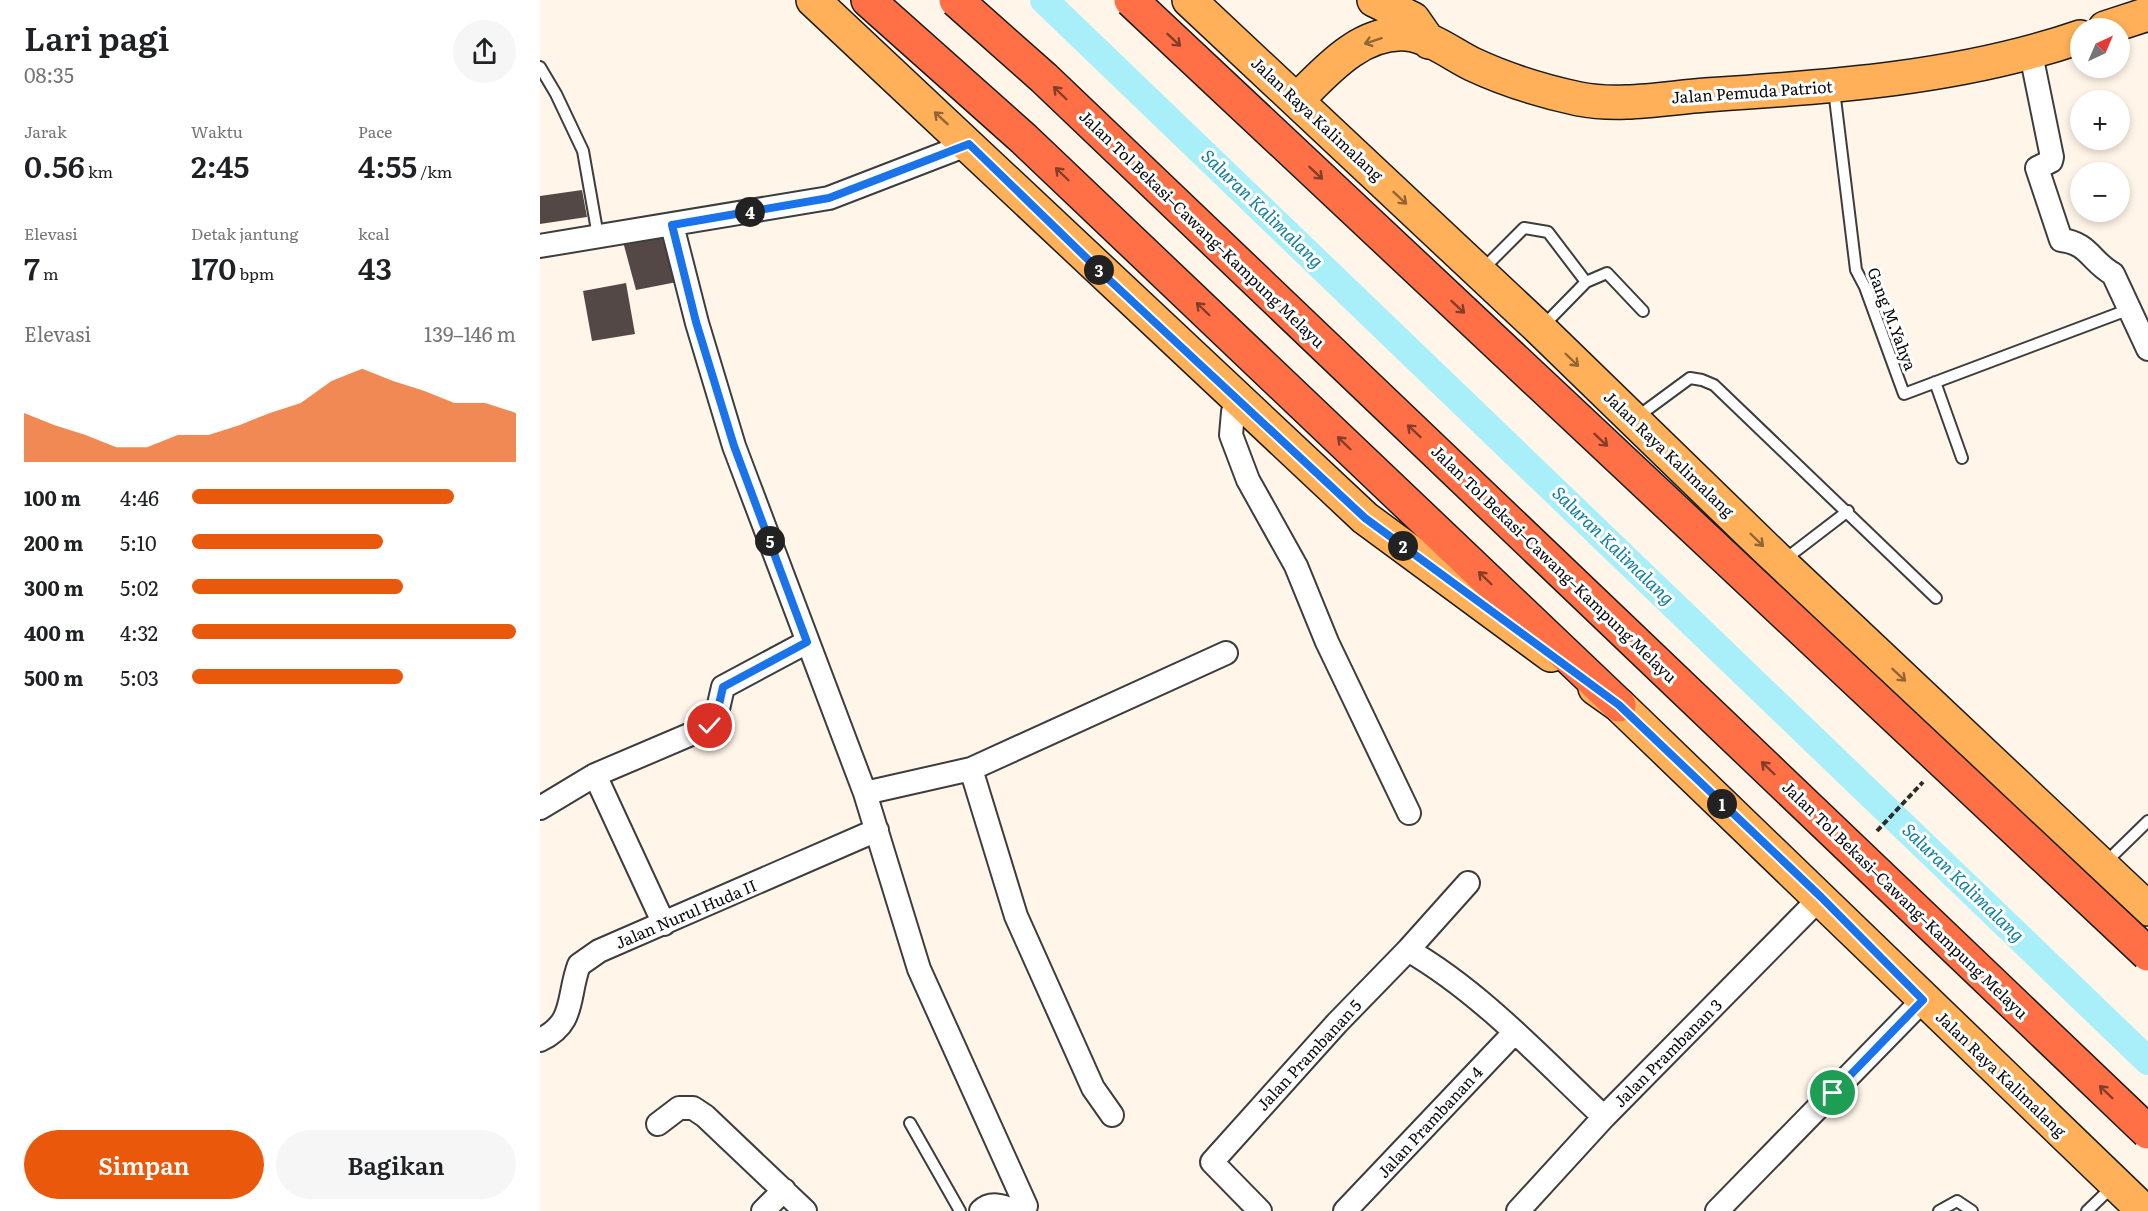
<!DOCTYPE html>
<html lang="id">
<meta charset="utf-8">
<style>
:root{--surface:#fff;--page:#f6f6f6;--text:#202124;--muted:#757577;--accent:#ea580c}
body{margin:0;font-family:Literata,serif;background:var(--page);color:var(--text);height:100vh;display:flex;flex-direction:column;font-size:22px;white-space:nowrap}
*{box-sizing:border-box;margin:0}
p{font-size:20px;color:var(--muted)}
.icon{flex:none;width:33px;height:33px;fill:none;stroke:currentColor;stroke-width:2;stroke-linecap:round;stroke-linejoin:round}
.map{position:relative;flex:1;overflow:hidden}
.side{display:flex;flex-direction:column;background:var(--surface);width:540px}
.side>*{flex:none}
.needle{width:39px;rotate:44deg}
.buttons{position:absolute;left:1530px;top:18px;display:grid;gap:12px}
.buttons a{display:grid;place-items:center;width:60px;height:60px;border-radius:50%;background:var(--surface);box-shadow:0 3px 9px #0003;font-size:30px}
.pin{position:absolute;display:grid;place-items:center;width:51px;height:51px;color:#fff;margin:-26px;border:3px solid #fff;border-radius:50%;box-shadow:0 2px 6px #0007}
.km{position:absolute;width:30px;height:30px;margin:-15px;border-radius:50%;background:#222;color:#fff;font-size:16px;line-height:30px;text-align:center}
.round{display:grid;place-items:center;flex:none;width:63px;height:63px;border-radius:32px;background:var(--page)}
.summary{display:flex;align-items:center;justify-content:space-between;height:102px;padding:0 24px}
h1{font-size:33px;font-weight:600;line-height:45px}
.metrics{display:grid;grid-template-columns:repeat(3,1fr);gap:9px;height:102px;padding:6px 24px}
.metrics div{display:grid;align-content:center}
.metrics b{font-size:30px;font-weight:600}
.metrics small{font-size:16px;font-weight:400}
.metrics p{font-size:16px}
.chart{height:168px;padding:12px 24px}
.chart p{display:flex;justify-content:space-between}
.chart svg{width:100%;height:108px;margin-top:6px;fill:var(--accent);opacity:.7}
.action{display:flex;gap:12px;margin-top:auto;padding:12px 24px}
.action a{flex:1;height:69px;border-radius:36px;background:var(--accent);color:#fff;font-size:24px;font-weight:600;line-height:69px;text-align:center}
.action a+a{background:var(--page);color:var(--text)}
ul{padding:0 24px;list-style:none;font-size:20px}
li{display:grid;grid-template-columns:96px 72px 1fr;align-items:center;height:45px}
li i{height:15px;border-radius:8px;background:var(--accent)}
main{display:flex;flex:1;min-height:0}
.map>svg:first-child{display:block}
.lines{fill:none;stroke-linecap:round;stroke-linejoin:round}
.canal{stroke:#a9effa;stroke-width:28}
.building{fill:#544846}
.service-casing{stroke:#3d3d3d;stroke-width:14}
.minor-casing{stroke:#3d3d3d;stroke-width:26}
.primary-casing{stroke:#1b1b1b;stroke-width:36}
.motorway-casing{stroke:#1b1b1b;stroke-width:36}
.path{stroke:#2c2c2c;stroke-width:4;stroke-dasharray:6 3;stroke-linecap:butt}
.service{stroke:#fff;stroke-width:10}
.minor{stroke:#fff;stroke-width:22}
.primary{stroke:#ffb058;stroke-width:33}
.motorway{stroke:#ff7046;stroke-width:33}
.motorway-bridge-casing{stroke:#1b1b1b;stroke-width:36;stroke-linecap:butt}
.motorway-bridge{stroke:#ff7046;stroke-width:33}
.oneway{stroke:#843d28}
.oneway2{stroke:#916535}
.route-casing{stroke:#fff;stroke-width:12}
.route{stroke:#1a73e8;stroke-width:8}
.labels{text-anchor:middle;stroke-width:6;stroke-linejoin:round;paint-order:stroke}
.street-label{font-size:16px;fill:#0a0a0a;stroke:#fff}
.water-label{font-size:18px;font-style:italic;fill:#0d7e9c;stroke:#fff}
</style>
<main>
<section class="side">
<div class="summary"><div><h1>Lari pagi</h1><p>08:35</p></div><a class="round"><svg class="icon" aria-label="share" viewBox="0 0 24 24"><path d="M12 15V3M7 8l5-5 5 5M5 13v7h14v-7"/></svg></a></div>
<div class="metrics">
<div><p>Jarak</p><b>0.56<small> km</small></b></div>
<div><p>Waktu</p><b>2:45</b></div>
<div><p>Pace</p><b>4:55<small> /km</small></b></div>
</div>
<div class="metrics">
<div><p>Elevasi</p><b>7<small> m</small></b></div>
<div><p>Detak jantung</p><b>170<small> bpm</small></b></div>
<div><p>kcal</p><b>43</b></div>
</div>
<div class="chart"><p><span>Elevasi</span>139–146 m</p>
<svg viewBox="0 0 160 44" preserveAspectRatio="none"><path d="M0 44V24L10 29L20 33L30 38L40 38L50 33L60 33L70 29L80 24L90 20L100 11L110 6L120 11L130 15L140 20L150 20L160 24V44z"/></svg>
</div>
<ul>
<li><b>100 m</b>4:46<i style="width:81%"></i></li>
<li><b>200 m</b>5:10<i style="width:59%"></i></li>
<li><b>300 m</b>5:02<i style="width:65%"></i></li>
<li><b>400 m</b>4:32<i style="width:100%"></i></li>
<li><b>500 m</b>5:03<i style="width:65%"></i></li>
</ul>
<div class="action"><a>Simpan</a><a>Bagikan</a></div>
</section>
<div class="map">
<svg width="1608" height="1211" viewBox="0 0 1608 1211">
<rect width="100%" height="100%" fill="#fff5e8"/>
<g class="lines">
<path class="canal" d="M504,0L1608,1061"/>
</g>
<path class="building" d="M42,190L47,217L0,224V196Z
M130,237L137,282L96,290L82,238Z
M86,283L95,334L52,341L43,291Z"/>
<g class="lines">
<g class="service-casing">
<path id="service" d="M0,67L16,94L43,151L58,236
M1294,90L1316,270L1325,287L1364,394L1590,309
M942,270L984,228L1008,232L1046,282
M1002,327L1046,282L1067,273L1103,311
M1395,382L1422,458
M1097,417L1150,378L1162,380L1174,385L1396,598
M1244,560L1308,511
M1565,863L1608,821
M370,1123L420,1211
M1399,1211L1417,1201L1432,1211
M1547,1211L1573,1186"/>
</g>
<g class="minor-casing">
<path id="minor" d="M1491,54L1512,157L1511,161L1497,168L1521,240C1549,243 1551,262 1573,274L1608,349
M132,225L157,323L194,446L325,793L379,969L486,1206
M0,246L289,198L429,144
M698,399L693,412L691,435L708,480L756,566L787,642L869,813
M431,769L476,916L553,1088L572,1115
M55,775L124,924
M325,793L431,769L686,653
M0,808L55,775L170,726L175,722L183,687L267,642
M928,883L868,950C942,993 1002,1059 1064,1117
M0,1040C36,1023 27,997 39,965L59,951L337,830
M118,1124L139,1108H153L165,1116L265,1211
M223,1211L244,1190
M441,1211C450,1202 463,1205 473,1211
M720,1211L672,1162L797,1023L868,950
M805,1211L975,1032
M978,1211L1064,1117L1281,897
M1177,1211L1383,1000"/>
</g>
<g class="primary-casing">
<path id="primary" d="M273,0L825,518L1011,655
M649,0L1000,329L1241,563L1608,909
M834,0L873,19L889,42
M1565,28L1608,14
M757,100C786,71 820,31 866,34C889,36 912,54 932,64C966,80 1002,91 1039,99C1080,107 1125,98 1166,95C1291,87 1421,78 1540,37
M1055,688L1079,705L1604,1211"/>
</g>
<g class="motorway-casing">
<path id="motorway" d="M328,0L484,139L1079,705"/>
</g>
<path class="path" d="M1337,831L1383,782"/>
<use href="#service" class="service"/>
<use href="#minor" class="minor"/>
<use href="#primary" class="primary"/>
<use href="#motorway" class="motorway"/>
<g class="motorway-bridge-casing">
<path id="motorway-bridge" d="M416,0L504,78L1608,1132
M591,0L1608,954"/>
</g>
<use href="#motorway-bridge" class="motorway-bridge"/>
</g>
<defs><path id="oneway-shaft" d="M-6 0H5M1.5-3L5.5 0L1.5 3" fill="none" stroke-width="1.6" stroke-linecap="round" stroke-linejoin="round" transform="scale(1.5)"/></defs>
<g class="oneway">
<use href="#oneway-shaft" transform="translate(634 40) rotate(43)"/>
<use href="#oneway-shaft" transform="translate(520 93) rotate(-136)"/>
<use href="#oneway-shaft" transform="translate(776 173) rotate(43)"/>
<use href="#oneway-shaft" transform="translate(522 174) rotate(-136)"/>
<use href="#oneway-shaft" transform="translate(918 307) rotate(43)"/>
<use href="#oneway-shaft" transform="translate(663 309) rotate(-136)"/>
<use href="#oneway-shaft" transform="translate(874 431) rotate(-137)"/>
<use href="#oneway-shaft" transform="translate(1061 440) rotate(43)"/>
<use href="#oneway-shaft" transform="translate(804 443) rotate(-136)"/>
<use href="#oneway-shaft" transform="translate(945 578) rotate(-136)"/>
<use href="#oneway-shaft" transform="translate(1228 768) rotate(-136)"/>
<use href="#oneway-shaft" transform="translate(1566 1092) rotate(-136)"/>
</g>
<g class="oneway2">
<use href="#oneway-shaft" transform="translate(833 41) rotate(162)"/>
<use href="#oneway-shaft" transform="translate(401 118) rotate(-137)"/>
<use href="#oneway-shaft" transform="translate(860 198) rotate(43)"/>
<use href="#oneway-shaft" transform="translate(1032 360) rotate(44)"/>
<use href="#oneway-shaft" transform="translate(1217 540) rotate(44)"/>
<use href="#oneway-shaft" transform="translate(1359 675) rotate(43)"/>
</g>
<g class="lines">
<g class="route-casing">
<path id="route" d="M170,726L175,722L183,687L267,642L194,446L156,322L132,225L289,198L429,144L564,275L825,518L1079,705L1281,897L1383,1000L1293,1093"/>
</g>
<use href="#route" class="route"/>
</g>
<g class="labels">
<g class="street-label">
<text transform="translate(1212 92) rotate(-4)" y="6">Jalan Pemuda Patriot</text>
<text transform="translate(777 119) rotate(43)" y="6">Jalan Raya Kalimalang</text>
<text transform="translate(662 229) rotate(44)" y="6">Jalan Tol Bekasi–Cawang–Kampung Melayu</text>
<text transform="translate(1352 319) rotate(69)" y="6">Gang M.Yahya</text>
<text transform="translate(1129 454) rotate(44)" y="6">Jalan Raya Kalimalang</text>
<text transform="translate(1014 564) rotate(44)" y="6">Jalan Tol Bekasi–Cawang–Kampung Melayu</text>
<text transform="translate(1365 900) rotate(44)" y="6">Jalan Tol Bekasi–Cawang–Kampung Melayu</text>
<text transform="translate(146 914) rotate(-23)" y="6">Jalan Nurul Huda II</text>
<text transform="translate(1128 1053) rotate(-45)" y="6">Jalan Prambanan 3</text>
<text transform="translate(769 1055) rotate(-47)" y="6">Jalan Prambanan 5</text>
<text transform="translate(1461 1074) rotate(44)" y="6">Jalan Raya Kalimalang</text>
<text transform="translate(890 1122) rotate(-47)" y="6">Jalan Prambanan 4</text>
</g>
<g class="water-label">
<text transform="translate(722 209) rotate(44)" y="6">Saluran Kalimalang</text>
<text transform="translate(1073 546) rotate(44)" y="6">Saluran Kalimalang</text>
<text transform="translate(1423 883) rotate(44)" y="6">Saluran Kalimalang</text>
</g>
</g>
</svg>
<div class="buttons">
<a><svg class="needle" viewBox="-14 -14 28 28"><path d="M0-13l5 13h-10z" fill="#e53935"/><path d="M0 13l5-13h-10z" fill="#757577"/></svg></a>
<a>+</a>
<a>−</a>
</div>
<div class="pin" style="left:1293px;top:1093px;background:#1e9e55"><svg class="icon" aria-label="arrive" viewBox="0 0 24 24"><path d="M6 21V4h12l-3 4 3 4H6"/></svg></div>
<div class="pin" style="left:170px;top:726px;background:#d93025"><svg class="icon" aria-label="check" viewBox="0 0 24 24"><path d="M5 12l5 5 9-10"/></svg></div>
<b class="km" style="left:1182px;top:804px">1</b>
<b class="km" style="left:863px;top:546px">2</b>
<b class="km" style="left:559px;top:270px">3</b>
<b class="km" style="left:210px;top:212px">4</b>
<b class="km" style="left:230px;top:541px">5</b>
</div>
</main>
